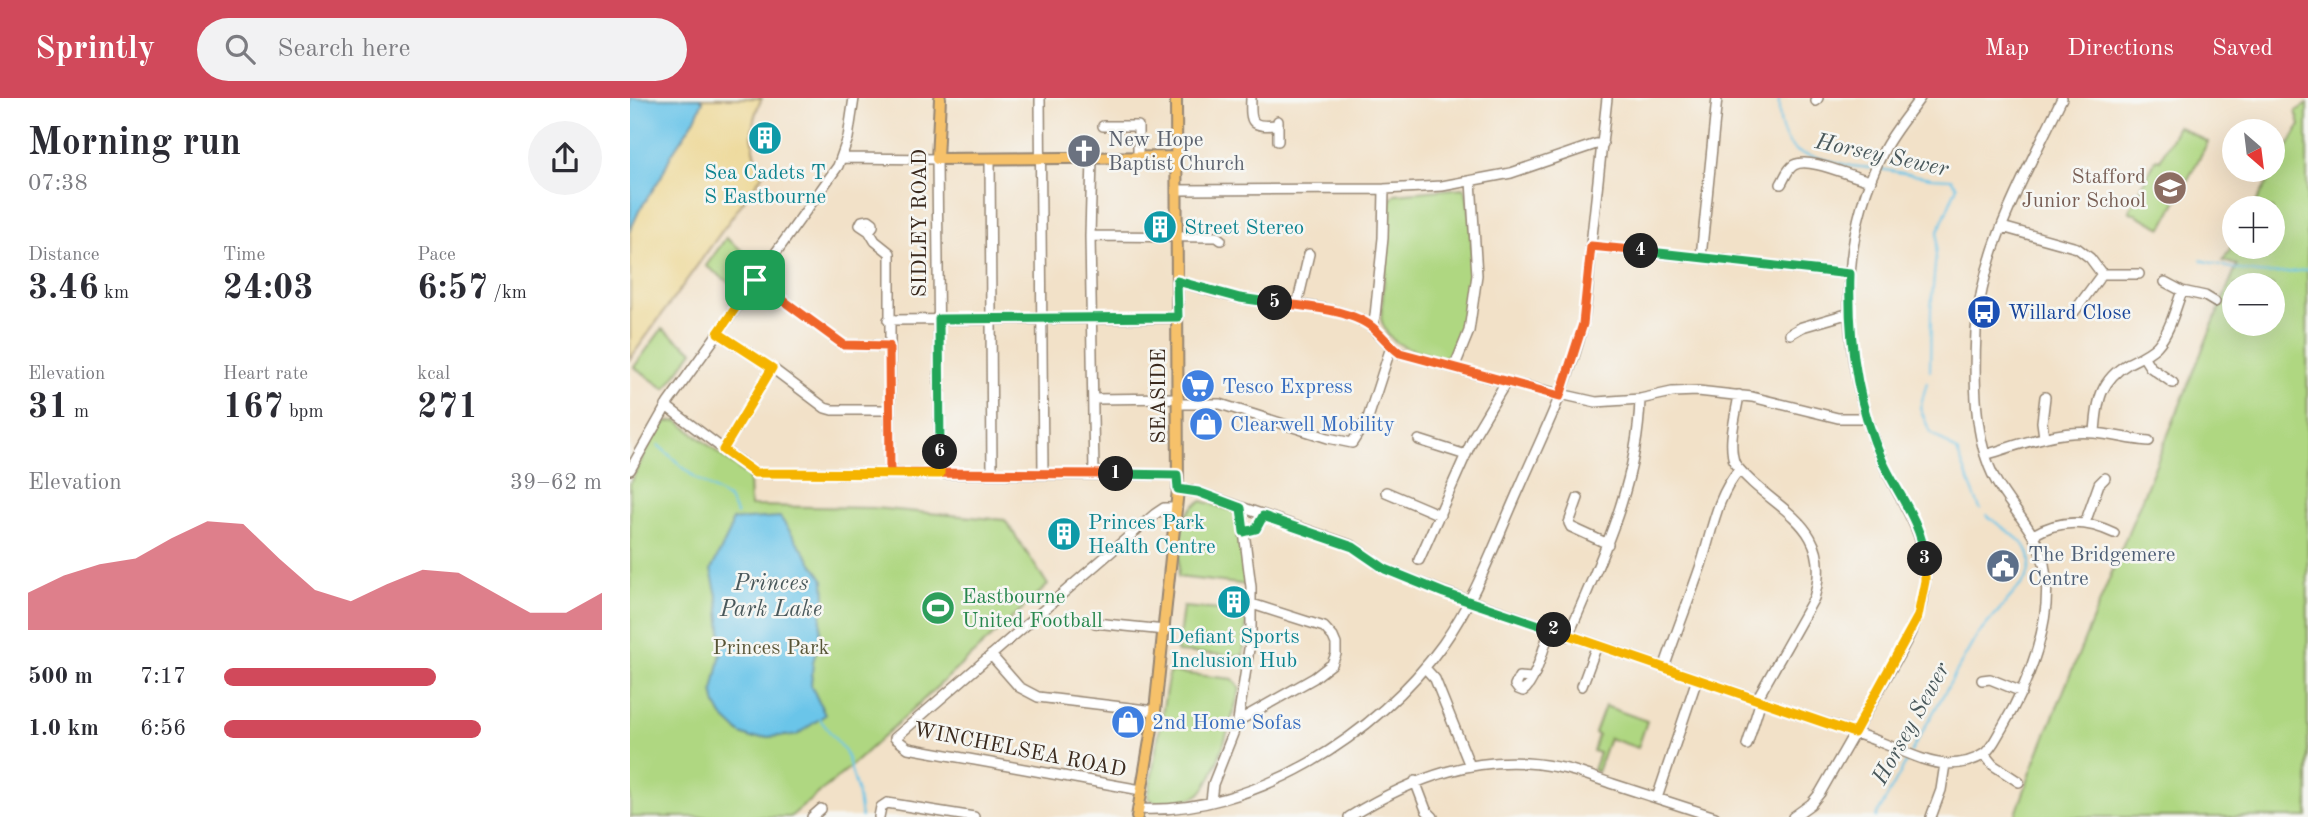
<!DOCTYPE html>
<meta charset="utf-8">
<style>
:root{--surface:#fff;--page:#f2f2f3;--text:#2b2b33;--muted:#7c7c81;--accent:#d1495b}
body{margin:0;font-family:"Old Standard TT",serif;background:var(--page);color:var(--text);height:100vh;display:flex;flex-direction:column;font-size:26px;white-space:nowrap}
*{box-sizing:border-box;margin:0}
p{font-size:23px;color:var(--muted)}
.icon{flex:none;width:38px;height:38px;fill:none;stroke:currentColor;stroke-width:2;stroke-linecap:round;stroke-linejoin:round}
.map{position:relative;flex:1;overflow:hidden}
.side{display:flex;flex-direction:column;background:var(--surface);width:630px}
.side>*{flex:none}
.needle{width:46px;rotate:152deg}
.controls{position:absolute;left:1592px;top:21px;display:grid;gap:14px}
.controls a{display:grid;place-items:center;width:63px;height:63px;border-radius:50%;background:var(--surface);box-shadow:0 7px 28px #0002;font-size:35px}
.pin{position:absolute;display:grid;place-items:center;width:60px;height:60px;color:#fff;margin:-30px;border-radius:14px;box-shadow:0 4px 10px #0006}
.km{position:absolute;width:35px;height:35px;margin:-18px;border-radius:50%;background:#222;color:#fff;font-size:19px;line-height:35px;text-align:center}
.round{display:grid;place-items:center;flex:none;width:74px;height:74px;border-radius:37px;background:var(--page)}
.headline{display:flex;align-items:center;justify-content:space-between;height:119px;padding:0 28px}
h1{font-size:38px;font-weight:800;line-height:52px}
.metrics{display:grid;grid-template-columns:repeat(3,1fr);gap:10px;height:119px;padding:7px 28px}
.metrics div{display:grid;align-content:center}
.metrics b{font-size:35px;font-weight:800}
.metrics small{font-size:19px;font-weight:400}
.metrics p{font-size:19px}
.chart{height:196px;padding:14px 28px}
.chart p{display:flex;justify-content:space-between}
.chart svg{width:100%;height:126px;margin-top:7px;fill:var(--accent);opacity:.7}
ul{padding:0 28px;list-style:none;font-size:23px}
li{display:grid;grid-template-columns:112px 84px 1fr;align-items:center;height:52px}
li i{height:18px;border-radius:9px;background:var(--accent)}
header{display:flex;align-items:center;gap:42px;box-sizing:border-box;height:98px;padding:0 35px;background:var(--accent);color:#fff}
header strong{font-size:33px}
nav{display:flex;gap:38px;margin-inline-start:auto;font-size:24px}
.search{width:490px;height:63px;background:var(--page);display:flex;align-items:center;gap:18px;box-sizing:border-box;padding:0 24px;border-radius:38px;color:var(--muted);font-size:26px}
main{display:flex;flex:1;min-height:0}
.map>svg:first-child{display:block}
.green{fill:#afd781;stroke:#758050;stroke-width:2;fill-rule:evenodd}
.sand{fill:#eeda9e;stroke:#94825e;stroke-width:2}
.water{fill:#6bc5e9;stroke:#537884;stroke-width:2}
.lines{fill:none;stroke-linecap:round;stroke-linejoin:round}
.stream{stroke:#6bc5e9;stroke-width:2}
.minor-casing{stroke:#968673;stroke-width:12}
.major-casing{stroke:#968673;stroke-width:14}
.minor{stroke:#fff;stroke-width:9}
.major{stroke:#f6c16b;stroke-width:10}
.split-1-casing{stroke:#fff;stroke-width:14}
.split-2-casing{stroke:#fff;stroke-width:14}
.split-3-casing{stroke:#fff;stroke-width:14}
.split-4-casing{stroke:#fff;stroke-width:14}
.split-5-casing{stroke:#fff;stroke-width:14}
.split-6-casing{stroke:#fff;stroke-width:14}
.split-7-casing{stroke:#fff;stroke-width:14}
.split-1{stroke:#f0652b;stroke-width:9}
.split-2{stroke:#22a559;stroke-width:9}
.split-3{stroke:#f5b400;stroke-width:9}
.split-4{stroke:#22a559;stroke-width:9}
.split-5{stroke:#f0652b;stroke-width:9}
.split-6{stroke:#22a559;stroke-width:9}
.split-7{stroke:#f5b400;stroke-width:9}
.labels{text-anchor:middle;stroke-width:5;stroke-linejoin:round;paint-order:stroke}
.worship-label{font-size:21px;fill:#5b616d;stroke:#f6f6f2;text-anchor:start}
.culture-label{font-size:21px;fill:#0d838f;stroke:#f6f6f2}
.education-label{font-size:21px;fill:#785e54;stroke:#f6f6f2;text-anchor:end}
.street-label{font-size:21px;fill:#3b2a1e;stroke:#f6f6f2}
.transit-label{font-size:21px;fill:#164399;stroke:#f6f6f2;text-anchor:start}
.shop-label{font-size:21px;fill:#366cbe;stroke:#f6f6f2;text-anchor:start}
.service-label{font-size:21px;fill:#4e5e75;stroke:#f6f6f2;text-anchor:start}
.leisure-label{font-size:21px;fill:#27864d;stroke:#f6f6f2;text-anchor:start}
.park-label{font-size:21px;fill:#585537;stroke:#f6f6f2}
.water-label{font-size:23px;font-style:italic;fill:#49585b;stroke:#f6f6f2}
</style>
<header>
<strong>Sprintly</strong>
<div class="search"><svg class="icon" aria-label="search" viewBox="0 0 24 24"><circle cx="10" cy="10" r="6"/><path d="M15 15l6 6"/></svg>Search here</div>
<nav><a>Map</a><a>Directions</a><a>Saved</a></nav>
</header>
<main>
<section class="side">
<div class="headline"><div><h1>Morning run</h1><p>07:38</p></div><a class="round"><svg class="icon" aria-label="share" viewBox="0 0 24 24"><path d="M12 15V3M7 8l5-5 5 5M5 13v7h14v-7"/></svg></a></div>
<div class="metrics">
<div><p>Distance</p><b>3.46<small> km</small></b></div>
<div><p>Time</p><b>24:03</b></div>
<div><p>Pace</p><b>6:57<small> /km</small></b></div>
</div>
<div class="metrics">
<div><p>Elevation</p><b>31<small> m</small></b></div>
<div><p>Heart rate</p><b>167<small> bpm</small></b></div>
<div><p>kcal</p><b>271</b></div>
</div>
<div class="chart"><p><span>Elevation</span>39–62 m</p>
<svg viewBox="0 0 160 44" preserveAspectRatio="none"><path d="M0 44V31L10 25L20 21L30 19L40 12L50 6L60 7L70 19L80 30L90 34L100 28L110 23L120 24L130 31L140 38L150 38L160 31V44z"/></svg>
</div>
<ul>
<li><b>500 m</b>7:17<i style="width:56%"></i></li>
<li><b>1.0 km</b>6:56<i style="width:68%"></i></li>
</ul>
</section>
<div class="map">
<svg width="1678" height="719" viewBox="0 0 1678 719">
<rect width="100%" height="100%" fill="#f6f6f2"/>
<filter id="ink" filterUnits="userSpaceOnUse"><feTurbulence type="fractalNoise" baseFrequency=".0143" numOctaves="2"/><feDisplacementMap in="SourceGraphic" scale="14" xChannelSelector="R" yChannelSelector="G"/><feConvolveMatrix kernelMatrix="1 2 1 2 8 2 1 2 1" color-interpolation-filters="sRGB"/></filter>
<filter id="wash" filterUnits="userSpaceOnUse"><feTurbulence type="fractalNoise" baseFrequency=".00686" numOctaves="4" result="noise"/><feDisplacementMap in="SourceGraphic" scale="28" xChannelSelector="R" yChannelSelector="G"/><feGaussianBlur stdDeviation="1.57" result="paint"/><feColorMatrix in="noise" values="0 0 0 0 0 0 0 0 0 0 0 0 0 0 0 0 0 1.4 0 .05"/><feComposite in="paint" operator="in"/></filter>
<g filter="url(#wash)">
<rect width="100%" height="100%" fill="#f2e1c8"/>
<path class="green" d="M1677,6L1678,719H1385L1405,663L1607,167L1593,163L1605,142V149H1643V110H1623L1670,27L1666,13ZM1605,187H1643V226H1605Z
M1548,28L1578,44L1532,130L1499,113L1526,61L1530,62Z
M832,90L835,91C845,119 848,241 820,257C810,263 793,254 784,252C766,247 756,239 751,221L760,102L765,96Z
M96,140L127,164L107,190L76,168Z
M32,231L63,253L35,291L4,269Z
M48,323L119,379L120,408L244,410L375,422L418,487L219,670L160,719H0V385L23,339L35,324Z
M572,403L604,413L607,419L618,487L548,479C551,455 545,414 572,403Z
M553,509L618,514L613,558L547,554Z
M539,574L603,581L610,591C605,611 584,687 568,697C557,704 538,703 526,705L518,700Z
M975,608L1017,623L1008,650L979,640L967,674L963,672L969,655L963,653L968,637L965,635Z"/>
<path class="sand" d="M10,0H132C118,27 120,50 133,76L0,261V23Z"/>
<path class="water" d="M0,0H70L73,3L65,21L41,57L31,79L9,113L0,133Z
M150,419L194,482L195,501L191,518L190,540L183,564L181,587L195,617L167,637L121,640L111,636L92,618L86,607L83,593L91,555V533L88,502L81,472L100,433L102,422Z"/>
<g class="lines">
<path class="stream" d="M1149,0C1148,19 1151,45 1170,55L1221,68L1241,70
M1250,71L1301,80L1321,81L1327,88L1308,134L1301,211L1300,273
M1571,162C1613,173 1633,181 1678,171
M1297,284L1290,310L1300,334L1327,353L1350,411
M28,347L65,380L99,401L107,417
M189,620L216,655L227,692L231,719
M1281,654L1346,539L1396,481C1412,444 1377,437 1357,417
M1246,719L1279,659"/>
</g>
</g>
<g filter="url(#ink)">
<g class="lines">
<g class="minor-casing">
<path id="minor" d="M410,0L413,376
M621,0C620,26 621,29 648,27
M1186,3L1188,0
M648,23V43
M473,28H508V59
M212,60L307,61L310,376
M462,60L460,138L464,376
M360,61L362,376
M1151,86C1155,80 1157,71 1164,67C1180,58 1223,80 1241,83
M546,92L754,91L812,88L881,75L966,46H973
M1372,129L1447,150L1460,160L1472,176
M239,133L230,127L232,123L239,122L243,125V128L239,133L245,143L260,155V375
M460,138L587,139L591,142
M961,148L1220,176
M1071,159L1087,0
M125,182L214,247L259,248
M547,183C568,189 589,196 610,200C650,207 696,205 733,223C747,231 756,246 770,255L876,284L966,304L1010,301L1042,294L1068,293L1122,299L1208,320H1236
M1535,184L1552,193L1575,198L1585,204
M667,207L679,156
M1444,214L1472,176H1509
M258,222L548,220
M742,229L745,218L753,140L754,91
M88,235L142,270L195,310L202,312H259
M1160,236L1172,229L1220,215
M1513,258L1520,269L1543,285
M824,270L839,233L847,177L841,83
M1109,297C1106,317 1097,346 1105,366C1141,413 1206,423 1184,500L1127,601
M463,301L548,300
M548,306H590L698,340L722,345L738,320L761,249
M36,308L125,375L547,377
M1465,335C1467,303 1470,282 1499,265C1509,260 1519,256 1527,248C1540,234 1545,211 1552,193
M1414,339L1412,324L1415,299
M789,342L836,357
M93,352L142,270
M1355,357C1391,346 1426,332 1464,335C1482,336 1500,342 1519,343
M0,372L38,305L208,68L218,40L224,0
M548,392L568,394L723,448L755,471L814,494C933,536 1053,575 1172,617C1198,626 1224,634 1250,644C1271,652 1295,665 1317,666C1329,666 1344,663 1354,656C1362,650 1367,638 1372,630C1399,585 1425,519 1414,466C1407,433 1382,412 1366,383C1343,342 1344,279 1346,233C1352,149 1397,74 1432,0
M756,394L810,417
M948,400L939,425L941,429L978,446
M1455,425L1469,386L1475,380
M614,434L626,431L633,418
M1403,437C1430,421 1457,422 1484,435
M789,462L845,336L876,284
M465,525L535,532
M938,538C971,461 1008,386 1010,301
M361,557L389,589L408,599L525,613
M795,570L805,581L840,668
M1034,570C1046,535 1059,502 1071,467C1082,434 1086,399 1109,372
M902,580L889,579L885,587L888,591L893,593C905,586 915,545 920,531
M1352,582L1360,581L1392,594
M952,588L967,547
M608,623L684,580L702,566L706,556V546L703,539L694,529L622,506
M1117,647L1131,602
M1354,656L1363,667L1389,684
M785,683L796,712L803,719
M511,692L278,650L265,640L525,416L534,410H547
M1027,700L1067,581
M581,703L583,686L608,623L621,538V489L611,410
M508,711C623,717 748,637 813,546C847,498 866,442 890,389C913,336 940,283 953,226C958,200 959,174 961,147C966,98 972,49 977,0
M182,719L191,711
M249,719L251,709L257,705L344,719
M719,719C783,680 850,653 927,669C946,672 965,680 983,686C1017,697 1051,708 1085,719
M1163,719L1181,706L1190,695C1211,658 1232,622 1253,585C1271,553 1293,520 1295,483C1298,431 1269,405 1251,360C1211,264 1205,147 1254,52C1264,33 1278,17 1290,0
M1301,719L1311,692L1315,666"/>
</g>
<g class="major-casing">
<path id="major" d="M310,0L307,61L545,59
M507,719L525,613L548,392L546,0"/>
</g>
<use href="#minor" class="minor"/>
<use href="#major" class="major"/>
</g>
</g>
<g class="lines" filter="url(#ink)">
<g class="split-1-casing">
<path id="split-1" d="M125,182L214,247L259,248L260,375L486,376"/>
</g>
<g class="split-2-casing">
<path id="split-2" d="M486,376L547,377L548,391L568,394L611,410L614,434L626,431L633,418L723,449L755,471L814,495L924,532"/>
</g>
<g class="split-3-casing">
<path id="split-3" d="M924,532L1224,635L1288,518L1295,483V461"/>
</g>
<g class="split-4-casing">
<path id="split-4" d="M1011,153L1220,176C1218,240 1226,303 1252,362C1266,394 1292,424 1295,461"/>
</g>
<g class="split-5-casing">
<path id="split-5" d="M645,205C673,208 719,211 742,229C752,237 759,247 770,255L930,298L953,226L961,148L1011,153"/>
</g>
<g class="split-6-casing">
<path id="split-6" d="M310,354L309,221L548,219L547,183L610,200L645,205"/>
</g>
<g class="split-7-casing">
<path id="split-7" d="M125,182L88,235L142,270L93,352L125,375L310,376V354"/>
</g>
<use href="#split-1" class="split-1"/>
<use href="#split-2" class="split-2"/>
<use href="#split-3" class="split-3"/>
<use href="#split-4" class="split-4"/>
<use href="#split-5" class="split-5"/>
<use href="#split-6" class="split-6"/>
<use href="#split-7" class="split-7"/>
</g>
<defs>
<g id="building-disc" transform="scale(1.75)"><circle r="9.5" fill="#0f9aa8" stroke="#f6f6f2"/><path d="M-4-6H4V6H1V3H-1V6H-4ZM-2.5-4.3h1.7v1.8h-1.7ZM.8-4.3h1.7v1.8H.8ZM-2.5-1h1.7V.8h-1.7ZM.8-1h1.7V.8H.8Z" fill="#fff"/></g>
<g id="church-disc" transform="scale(1.75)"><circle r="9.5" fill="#6b7280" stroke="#f6f6f2"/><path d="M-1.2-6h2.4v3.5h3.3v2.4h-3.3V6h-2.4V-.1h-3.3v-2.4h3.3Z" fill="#fff"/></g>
<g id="school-disc" transform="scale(1.75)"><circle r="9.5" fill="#8d6e63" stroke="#f6f6f2"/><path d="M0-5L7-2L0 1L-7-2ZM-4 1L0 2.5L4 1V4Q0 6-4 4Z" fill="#fff"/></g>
<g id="bus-disc" transform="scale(1.75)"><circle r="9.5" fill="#1a4fb4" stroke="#f6f6f2"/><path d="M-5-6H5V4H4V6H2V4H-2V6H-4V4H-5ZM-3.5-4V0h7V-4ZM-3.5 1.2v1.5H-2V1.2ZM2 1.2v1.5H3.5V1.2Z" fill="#fff"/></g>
<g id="supermarket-disc" transform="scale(1.75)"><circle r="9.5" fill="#3f7fe0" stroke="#f6f6f2"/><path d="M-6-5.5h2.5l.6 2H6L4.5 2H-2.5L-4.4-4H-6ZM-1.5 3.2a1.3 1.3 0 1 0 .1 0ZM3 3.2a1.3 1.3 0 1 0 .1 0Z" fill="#fff"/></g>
<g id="shop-disc" transform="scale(1.75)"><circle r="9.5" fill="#3f7fe0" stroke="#f6f6f2"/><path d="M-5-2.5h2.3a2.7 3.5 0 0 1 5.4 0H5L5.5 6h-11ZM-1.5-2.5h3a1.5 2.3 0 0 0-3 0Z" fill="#fff"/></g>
<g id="civic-disc" transform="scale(1.75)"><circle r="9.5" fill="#5c6f8a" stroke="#f6f6f2"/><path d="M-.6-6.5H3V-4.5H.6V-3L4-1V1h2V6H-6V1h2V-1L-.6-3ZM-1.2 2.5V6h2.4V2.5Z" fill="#fff"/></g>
<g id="stadium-disc" transform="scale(1.75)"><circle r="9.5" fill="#2e9e5b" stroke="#f6f6f2"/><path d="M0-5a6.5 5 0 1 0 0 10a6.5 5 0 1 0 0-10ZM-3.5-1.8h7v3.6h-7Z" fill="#fff"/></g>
</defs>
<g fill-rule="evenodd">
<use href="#building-disc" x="135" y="40"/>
<use href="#church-disc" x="454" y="53"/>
<use href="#school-disc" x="1540" y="90"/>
<use href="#building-disc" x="530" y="129"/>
<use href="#bus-disc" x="1354" y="214"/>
<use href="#supermarket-disc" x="568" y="288"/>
<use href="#shop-disc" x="576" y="326"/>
<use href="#building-disc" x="434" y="436"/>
<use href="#civic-disc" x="1373" y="468"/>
<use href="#building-disc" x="604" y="504"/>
<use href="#stadium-disc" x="308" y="510"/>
<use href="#shop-disc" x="498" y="624"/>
</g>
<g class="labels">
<g class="worship-label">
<text x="478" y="48">New Hope<tspan x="478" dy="24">Baptist Church</tspan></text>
</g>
<g class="culture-label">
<text x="135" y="81">Sea Cadets T<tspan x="135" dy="24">S Eastbourne</tspan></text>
<text x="554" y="136" text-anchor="start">Street Stereo</text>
<text x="458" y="431" text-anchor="start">Princes Park<tspan x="458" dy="24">Health Centre</tspan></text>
<text x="604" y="545">Defiant Sports<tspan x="604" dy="24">Inclusion Hub</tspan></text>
</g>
<g class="education-label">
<text x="1516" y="85">Stafford<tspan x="1516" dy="24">Junior School</tspan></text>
</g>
<g class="street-label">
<text transform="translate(289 125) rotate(-90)" y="7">SIDLEY ROAD</text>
<text transform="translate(528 298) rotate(-90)" y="7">SEASIDE</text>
<text transform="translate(390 651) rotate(11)" y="7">WINCHELSEA ROAD</text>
</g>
<g class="transit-label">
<text x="1378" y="221">Willard Close</text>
</g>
<g class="shop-label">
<text x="592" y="295">Tesco Express</text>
<text x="600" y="333">Clearwell Mobility</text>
<text x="522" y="631">2nd Home Sofas</text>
</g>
<g class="service-label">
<text x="1398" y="463">The Bridgemere<tspan x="1398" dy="24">Centre</tspan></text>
</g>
<g class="leisure-label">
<text x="332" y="505">Eastbourne<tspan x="332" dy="24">United Football</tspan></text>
</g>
<g class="park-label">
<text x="141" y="556">Princes Park</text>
</g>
<g class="water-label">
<text transform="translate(1252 56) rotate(12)" y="8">Horsey Sewer</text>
<text x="141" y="492">Princes<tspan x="141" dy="26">Park Lake</tspan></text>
<text transform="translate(1280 625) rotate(-61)" y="8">Horsey Sewer</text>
</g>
</g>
</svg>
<div class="controls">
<a><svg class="needle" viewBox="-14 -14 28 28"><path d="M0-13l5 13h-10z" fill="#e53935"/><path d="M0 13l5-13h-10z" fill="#7c7c81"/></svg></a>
<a>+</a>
<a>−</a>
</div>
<div class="pin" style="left:125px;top:182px;background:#1e9e55"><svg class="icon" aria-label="arrive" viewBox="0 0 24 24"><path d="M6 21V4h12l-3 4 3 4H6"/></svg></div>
<b class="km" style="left:486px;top:376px">1</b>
<b class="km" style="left:924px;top:532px">2</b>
<b class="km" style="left:1295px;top:461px">3</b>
<b class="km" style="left:1011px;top:153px">4</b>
<b class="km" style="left:645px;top:205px">5</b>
<b class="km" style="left:310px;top:354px">6</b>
</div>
</main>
